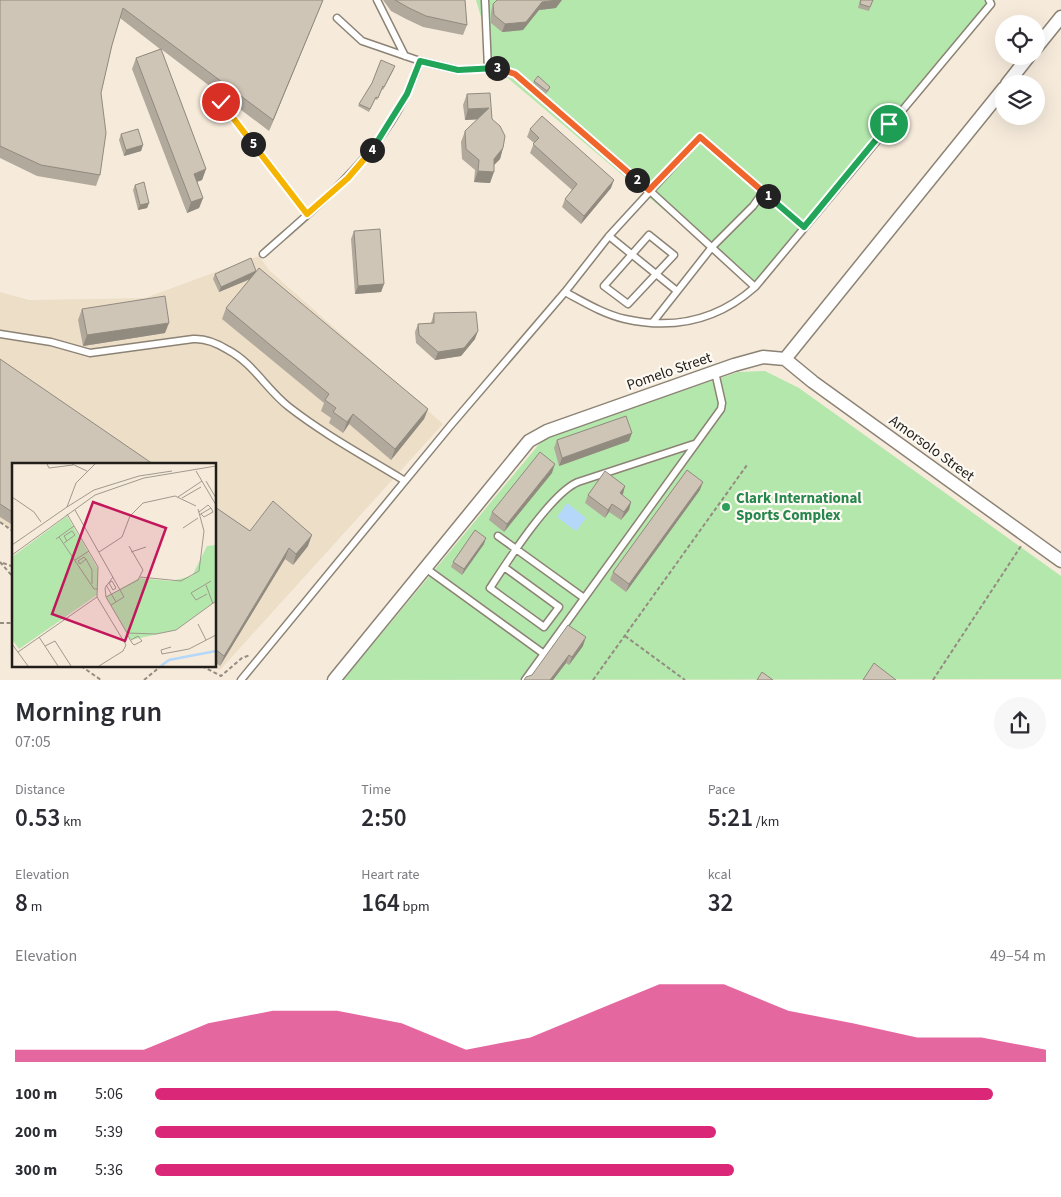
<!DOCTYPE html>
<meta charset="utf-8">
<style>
:root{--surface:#fff;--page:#f7f7f7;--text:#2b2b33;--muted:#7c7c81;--accent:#db2777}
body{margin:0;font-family:"Source Sans 3",sans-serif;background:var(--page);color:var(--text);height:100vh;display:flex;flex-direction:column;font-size:19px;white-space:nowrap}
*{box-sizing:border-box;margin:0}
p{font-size:16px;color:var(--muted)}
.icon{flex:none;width:28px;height:28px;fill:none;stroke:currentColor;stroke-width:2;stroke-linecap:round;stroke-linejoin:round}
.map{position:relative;height:680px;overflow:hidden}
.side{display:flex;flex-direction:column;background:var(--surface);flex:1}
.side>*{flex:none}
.controls{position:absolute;left:995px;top:15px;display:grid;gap:10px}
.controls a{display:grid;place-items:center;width:50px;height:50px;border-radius:50%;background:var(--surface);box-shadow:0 5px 20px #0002;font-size:25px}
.pin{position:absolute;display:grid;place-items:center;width:42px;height:42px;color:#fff;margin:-21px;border:2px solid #fff;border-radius:50%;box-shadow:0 1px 5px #0007}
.km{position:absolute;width:25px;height:25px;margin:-12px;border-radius:50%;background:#222;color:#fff;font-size:14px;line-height:25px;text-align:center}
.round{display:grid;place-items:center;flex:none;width:52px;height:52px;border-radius:26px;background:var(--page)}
.summary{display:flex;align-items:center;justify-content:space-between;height:85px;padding:0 15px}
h1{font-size:28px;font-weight:600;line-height:38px}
.figures{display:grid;grid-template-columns:repeat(3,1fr);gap:8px;height:85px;padding:5px 15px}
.figures div{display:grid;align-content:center}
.figures b{font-size:25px;font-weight:600}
.figures small{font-size:14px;font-weight:400}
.figures p{font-size:14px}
.chart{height:140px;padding:10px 15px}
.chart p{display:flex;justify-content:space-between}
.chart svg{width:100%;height:90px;margin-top:5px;fill:var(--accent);opacity:.7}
ul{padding:0 15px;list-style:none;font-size:16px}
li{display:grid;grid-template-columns:80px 60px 1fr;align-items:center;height:38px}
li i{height:12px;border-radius:6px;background:var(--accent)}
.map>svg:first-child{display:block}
.built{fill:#eddec8}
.green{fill:#b3e7ac}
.water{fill:#b5d7fa}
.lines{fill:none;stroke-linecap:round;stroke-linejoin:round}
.service-casing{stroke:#8c8375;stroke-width:9}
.minor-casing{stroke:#8c8375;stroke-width:15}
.path{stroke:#948c81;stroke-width:2;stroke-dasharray:4 2.5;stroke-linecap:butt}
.service{stroke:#fff;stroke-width:6}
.minor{stroke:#fff;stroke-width:12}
.wall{fill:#b2a99d}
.shaded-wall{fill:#918a7f}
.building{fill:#cfc5b6;stroke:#918a7f}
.split-1-casing{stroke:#fff;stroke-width:10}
.split-2-casing{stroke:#fff;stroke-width:10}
.split-3-casing{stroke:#fff;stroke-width:10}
.split-4-casing{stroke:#fff;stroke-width:10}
.split-5-casing{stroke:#fff;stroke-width:10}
.split-6-casing{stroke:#fff;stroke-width:10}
.split-1{stroke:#22a559;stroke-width:6}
.split-2{stroke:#f0652b;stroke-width:6}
.split-3{stroke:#f0652b;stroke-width:6}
.split-4{stroke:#22a559;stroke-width:6}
.split-5{stroke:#f5b400;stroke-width:6}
.split-6{stroke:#f5b400;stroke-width:6}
.leisure-dot{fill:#2e9e5b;stroke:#fdf9f3;stroke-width:2}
.labels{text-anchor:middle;stroke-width:4.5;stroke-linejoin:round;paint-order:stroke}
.street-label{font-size:15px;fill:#211d18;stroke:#fdf9f3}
.leisure-label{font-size:15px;font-weight:bold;fill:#27864d;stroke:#fdf9f3;text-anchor:start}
.inset-river{fill:none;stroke:#b5d7fa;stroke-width:2.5}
.inset-road{fill:none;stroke:#a1998d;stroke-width:1}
.view{fill:#c2185b;fill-opacity:0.15;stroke:#c2185b;stroke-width:2.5}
.inset-edge{fill:none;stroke:#211d18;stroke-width:2.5}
</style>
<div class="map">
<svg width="1061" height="680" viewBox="0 0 1061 680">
<rect width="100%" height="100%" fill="#f6ebdb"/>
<path class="built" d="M259,256L269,270L443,424L220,670L213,666H215V464H14V531L0,522V292L29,300L145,298Z"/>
<path class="green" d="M476,0H995L755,287L496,68Z
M765,371L799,388L1061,576V679L343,680L545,437L738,372Z"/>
<path class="water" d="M567,503L586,518L576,531L557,517Z"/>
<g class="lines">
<g class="service-casing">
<path id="service" d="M377,0L405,56
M485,0L488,69
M337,18L362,41L420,61
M221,102L307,214
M649,235L674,255L628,304L604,286Z
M609,236L677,291
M263,254C327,197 393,146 420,61L458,70L496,68L515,74L649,190L755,287L991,4L989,0
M565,292C584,302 603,314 625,319C674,330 718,320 755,287
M653,322L712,247L753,206L763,192
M0,334L51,342L90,353L193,339C206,338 217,343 228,350C253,363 267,390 289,407C325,435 366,457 405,481
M498,536L584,598
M424,567L544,654
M504,567L559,607L544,627L490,588C507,562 551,493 578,482L694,444
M241,680L451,425L565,292L609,236L700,137L804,227
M525,680L721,409L722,403L715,372"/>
</g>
<g class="minor-casing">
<path id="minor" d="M1036,48L1061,17
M1007,84L1029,56
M785,359L1004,88
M785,359L813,382L1061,561
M334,680L529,441L547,431L734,365L763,357L785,359"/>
</g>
<path class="path" d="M0,522L14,532
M0,562L14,578
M3,563L14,567
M0,623H14
M625,636L685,680
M81,666L101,680
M202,666L221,676L242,658L250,655
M144,680L161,666
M593,680L747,465
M933,680L1021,546"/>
<use href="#service" class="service"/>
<use href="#minor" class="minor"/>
</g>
<path class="wall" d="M0,0H323L269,131L161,49L206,169L202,180L197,182L203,198L199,208L187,213L132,69L136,58L160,49L120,18L112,45L101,93L100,175L96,186L37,176L0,158Z
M383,0H465L467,25L463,35L423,27L406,19L391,11Z
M860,0H873L869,11L858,8Z
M493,4L556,8L539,10L523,30L502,32L491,23V12Z
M394,69L383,90L382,89L377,100L375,99L369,112L358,106L359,104Z
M534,81L550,87L549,90L546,94L533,83Z
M467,94L492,119L503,148L500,159L494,165L490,183L474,182L475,170L462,159L461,142L465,131L478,119L465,120L463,105Z
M530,129L611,188L581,224L562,207L565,199L572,190L530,153L534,143L527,137Z
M121,134L143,145L141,151L124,156L119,140Z
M135,185L149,203L147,208L138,210L133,190Z
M354,231L384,284L381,292L355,294L351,239Z
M256,271L428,409L424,419L391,460L349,424L343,433L329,423L331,418L321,411L324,403L222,319L226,308L250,279L219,292L213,279L215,274Z
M82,309L165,333L83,346L78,320Z
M434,313L475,339L461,356L435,360L416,343L415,332L418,324L431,323Z
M0,359L14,464V526L0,517Z
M557,440L629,441L559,466L554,448Z
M552,473L504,532L489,520L492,512Z
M625,486L622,495L631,502L629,510L621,520L609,512L605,518L585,503L588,495Z
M700,490L626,592L610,580L613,572Z
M215,507L250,531L308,546L293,565L285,559L220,666L215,662Z
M484,544L462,575L451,567L453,562Z
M583,646L569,665L566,663L553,680H524Z"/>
<path class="shaded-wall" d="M323,0L320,8L269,131L273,120Z
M558,0H562L556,8L539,10L523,30L502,32L505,24L542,2Z
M489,108L486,119L465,120L468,109Z
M143,145L141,151L124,156L126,150Z
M503,148L500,159L490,169L494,159Z
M206,169L202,180L190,184L194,174Z
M478,171L494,172L490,183L474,182Z
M614,180L611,188L581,224L584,216Z
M203,198L199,208L187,213L191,202Z
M149,203L147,208L138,210L140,205Z
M256,271L255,277L219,292L221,287Z
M384,284L381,292L355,294L358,286Z
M169,323L165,333L83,346L87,335Z
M478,331L475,339L461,356L435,360L438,352Z
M428,409L424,419L391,460L395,449Z
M353,414L349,424L343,433L347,422Z
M632,433L629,441L559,466L562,458Z
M555,464L552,473L504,532L507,524Z
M703,482L700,490L626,592L629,584Z
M625,486L623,494L617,502L620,493Z
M631,502L629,510L621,520L624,512Z
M612,504L609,512L605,518L608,510Z
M312,535L308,546L293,565L296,554Z
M486,538L484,544L462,575L464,569Z
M289,548L285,559L220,666L224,656Z
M586,637L583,646L569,665L572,657Z
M569,655L566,663L553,680H550Z"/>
<path class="building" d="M0,0H323L273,120L123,8L112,45L101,93L106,133L100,175L41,165L0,146Z
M395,0H465L467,25L426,16L409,8Z
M497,0H558L542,2L526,22L505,24L494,15L493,4Z
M861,0H873L870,7L860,4Z
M161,49L206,169L194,174L203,198L191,202L136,58Z
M381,60L395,66L384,87L383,86L378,98L376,97L370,109L359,104L372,83Z
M538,76L550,87L547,91L534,81Z
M490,93L492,119L500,126L505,136L503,148L494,159V172L478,171L479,160L466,149L465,131L489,108L468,109L467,94Z
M542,116L614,180L584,216L565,199L577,184L533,144L539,138L530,129Z
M138,129L143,145L126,150L121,134Z
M144,182L149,203L140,205L135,185Z
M380,229L384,284L358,286L354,231Z
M251,258L256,271L221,287L215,274Z
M259,268L428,409L395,449L353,414L347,422L333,412L336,408L325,400L329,394L226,308Z
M165,296L169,323L87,335L82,309Z
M476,312L478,331L464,348L438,352L419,335L418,324L434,323V313Z
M0,359L153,464H14V513L0,504Z
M626,416L632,433L562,458L557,440Z
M540,452L555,464L507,524L492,512Z
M687,470L703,482L629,584L613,572Z
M605,471L625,486L620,493L631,502L624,512L612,504L608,510L588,495Z
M273,501L312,535L296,554L289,548L224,656L215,649V507L250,531Z
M475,530L486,538L464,569L453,562Z
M568,625L586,637L572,657L569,655L550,680H524L526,677L532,675Z
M874,663L896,680H863Z
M762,672L773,680H757Z"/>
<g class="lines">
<g class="split-1-casing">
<path id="split-1" d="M768,196L804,227L889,124"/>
</g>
<g class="split-2-casing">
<path id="split-2" d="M637,180L649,190L700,137L768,196"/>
</g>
<g class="split-3-casing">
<path id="split-3" d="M497,68L515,74L637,180"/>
</g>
<g class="split-4-casing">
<path id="split-4" d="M372,150L407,94L420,61L458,70L497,68"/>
</g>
<g class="split-5-casing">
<path id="split-5" d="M253,144L307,214L348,178L372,150"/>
</g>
<g class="split-6-casing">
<path id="split-6" d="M221,102L253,144"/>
</g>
<use href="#split-1" class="split-1"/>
<use href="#split-2" class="split-2"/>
<use href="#split-3" class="split-3"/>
<use href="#split-4" class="split-4"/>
<use href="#split-5" class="split-5"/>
<use href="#split-6" class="split-6"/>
</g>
<circle class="leisure-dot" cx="726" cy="507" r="5"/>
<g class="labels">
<g class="street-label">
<text transform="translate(669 371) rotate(-19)" y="5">Pomelo Street</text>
<text transform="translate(932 448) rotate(36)" y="5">Amorsolo Street</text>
</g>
<g class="leisure-label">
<text x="736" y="503">Clark International<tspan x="736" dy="17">Sports Complex</tspan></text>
</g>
</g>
<g transform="translate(12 463)">
<rect width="204" height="204" fill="#f6ebdb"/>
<path d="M55,53L86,106L85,132L7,186L0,176V94ZM204,82V138L164,167L119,177L94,134L127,115L159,118L180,113L195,83Z" fill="#b3e7ac"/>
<path class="inset-river" d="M149,203L157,197L204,188"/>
<path class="inset-road" d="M35,1L37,5L61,2M60,1L75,8M184,8L204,42M194,18L204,35M0,34L22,49L29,59M166,34L190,18M170,35L189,24M55,44L82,27L127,13L160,8M63,47L112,134L99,142M187,49L196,42L199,45L187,52M55,51L86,104L85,134L114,182L111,188L87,203M189,51L192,54L201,49L199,45M171,65L186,55M47,74L82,126H86M44,76L62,63M52,80L63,72L60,68L52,73L55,78M0,82L55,44L64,20L83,1M117,83L131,107L126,117L94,134L115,170L144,171L164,167L204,138M87,89L110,74L118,53L131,40L163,33L184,43M119,89L134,84M0,92L83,32L132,15L204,3M72,94L74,96L68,101L66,98ZM74,96L80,107V121M63,97L77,88M128,114L169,118L187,108L192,68L186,46M100,118L104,125L101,127L97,120ZM94,122L104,139M194,122L201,141M195,131L184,137L179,130L199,118M94,134L93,125L101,114M186,161L194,177M115,171L120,180L122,182L130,178L126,173L119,177M27,174L46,203M0,181L16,203M33,183L43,178L59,203M159,184L149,187L150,191L177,186L204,172M6,189L85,134"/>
<path class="view" d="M81,39L154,65L113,178L40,151Z"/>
<rect width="204" height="204" class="inset-edge"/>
</g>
</svg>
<div class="controls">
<a><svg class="icon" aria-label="locate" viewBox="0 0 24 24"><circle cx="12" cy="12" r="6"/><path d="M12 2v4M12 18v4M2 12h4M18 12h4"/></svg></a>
<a><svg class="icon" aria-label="layers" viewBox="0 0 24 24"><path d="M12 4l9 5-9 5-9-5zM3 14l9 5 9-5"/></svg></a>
</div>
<div class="pin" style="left:889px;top:124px;background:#1e9e55"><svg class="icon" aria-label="arrive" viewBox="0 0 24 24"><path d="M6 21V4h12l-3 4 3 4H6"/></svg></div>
<div class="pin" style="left:221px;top:102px;background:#d93025"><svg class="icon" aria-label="check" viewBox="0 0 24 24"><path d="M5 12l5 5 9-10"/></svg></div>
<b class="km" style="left:768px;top:196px">1</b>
<b class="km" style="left:637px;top:180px">2</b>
<b class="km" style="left:497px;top:68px">3</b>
<b class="km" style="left:372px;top:150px">4</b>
<b class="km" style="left:253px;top:144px">5</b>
</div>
<section class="side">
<div class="summary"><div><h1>Morning run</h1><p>07:05</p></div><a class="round"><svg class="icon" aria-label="share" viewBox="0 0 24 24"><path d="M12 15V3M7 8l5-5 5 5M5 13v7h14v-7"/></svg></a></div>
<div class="figures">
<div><p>Distance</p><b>0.53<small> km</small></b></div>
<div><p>Time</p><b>2:50</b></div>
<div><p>Pace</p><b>5:21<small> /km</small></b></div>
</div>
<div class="figures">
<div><p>Elevation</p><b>8<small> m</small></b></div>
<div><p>Heart rate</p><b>164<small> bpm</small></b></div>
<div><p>kcal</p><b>32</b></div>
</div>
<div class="chart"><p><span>Elevation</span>49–54 m</p>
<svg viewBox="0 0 160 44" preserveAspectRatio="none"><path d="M0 44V38L10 38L20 38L30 25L40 19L50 19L60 25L70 38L80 32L90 19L100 6L110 6L120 19L130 25L140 32L150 32L160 38V44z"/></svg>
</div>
<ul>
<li><b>100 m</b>5:06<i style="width:94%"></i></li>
<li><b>200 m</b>5:39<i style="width:63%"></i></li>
<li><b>300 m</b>5:36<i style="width:65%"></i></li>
</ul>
</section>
